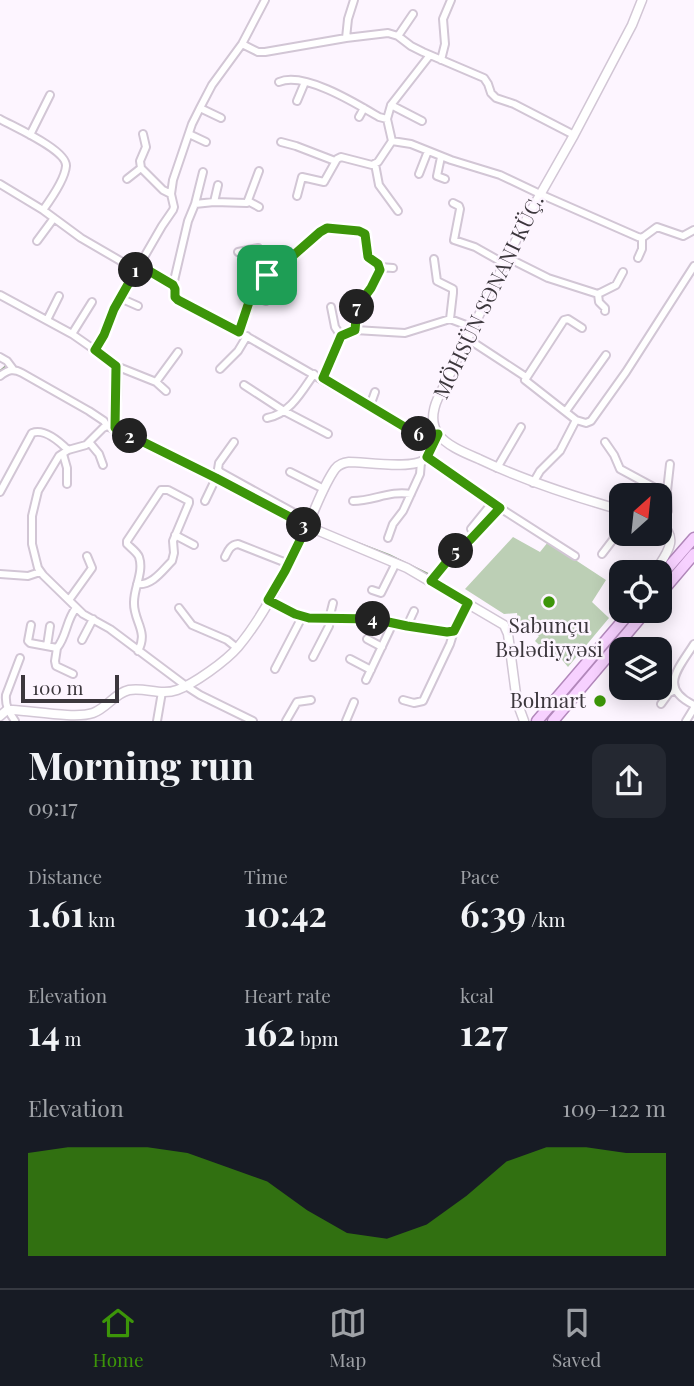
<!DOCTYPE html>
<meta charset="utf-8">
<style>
:root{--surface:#171b24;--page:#242831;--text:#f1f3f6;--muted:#9ea1a6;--line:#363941;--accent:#3c9509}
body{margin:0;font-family:"Playfair Display",serif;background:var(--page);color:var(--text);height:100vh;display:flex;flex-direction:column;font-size:26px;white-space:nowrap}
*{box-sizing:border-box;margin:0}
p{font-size:23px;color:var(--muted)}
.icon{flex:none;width:38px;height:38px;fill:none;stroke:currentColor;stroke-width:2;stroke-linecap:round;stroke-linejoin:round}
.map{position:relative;height:721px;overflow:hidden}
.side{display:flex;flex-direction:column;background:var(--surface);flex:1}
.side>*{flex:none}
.needle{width:46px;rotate:27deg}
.fabs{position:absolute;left:609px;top:483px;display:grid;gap:14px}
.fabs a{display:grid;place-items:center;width:63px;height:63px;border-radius:14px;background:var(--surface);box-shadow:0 4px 18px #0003;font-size:35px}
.scale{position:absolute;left:21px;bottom:18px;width:98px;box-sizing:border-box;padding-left:7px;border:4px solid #3c373d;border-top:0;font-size:19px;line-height:24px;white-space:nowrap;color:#3c373d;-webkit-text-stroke:5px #fdf5ff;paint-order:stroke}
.pin{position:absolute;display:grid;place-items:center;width:60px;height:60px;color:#fff;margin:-30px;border-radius:14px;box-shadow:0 4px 10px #0006}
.km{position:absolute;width:35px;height:35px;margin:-18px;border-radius:50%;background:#222;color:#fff;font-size:19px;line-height:35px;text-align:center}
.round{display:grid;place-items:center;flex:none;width:74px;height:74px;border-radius:14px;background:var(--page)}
.summary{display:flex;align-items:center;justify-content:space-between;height:119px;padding:0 28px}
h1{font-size:38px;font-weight:700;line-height:52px}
.metrics{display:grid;grid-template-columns:repeat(3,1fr);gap:10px;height:119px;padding:7px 28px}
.metrics div{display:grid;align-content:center}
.metrics b{font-size:35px;font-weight:700}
.metrics small{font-size:19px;font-weight:400}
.metrics p{font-size:19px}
.chart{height:196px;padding:14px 28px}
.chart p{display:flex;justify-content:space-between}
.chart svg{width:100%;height:126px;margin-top:7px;fill:var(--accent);opacity:.7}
.menu{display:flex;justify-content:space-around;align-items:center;height:98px;border-top:2px solid var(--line);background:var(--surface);font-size:19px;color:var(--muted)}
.menu a{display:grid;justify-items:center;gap:4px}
.menu .on{color:var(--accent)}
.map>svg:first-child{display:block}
.green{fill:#bccfb5}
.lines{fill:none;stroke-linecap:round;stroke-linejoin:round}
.stream{stroke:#92ac89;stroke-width:2}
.minor-casing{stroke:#d2c6d5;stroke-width:10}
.tertiary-casing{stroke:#d2c6d5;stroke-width:11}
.primary-casing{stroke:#b288bb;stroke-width:13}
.minor{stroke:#fff;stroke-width:6}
.tertiary{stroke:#fff;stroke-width:8}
.primary{stroke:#f7d1ff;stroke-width:10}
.route-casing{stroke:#fff;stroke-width:14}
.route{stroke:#3c9509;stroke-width:9}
.poi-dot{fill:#3c9509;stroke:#fdf5ff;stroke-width:2.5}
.labels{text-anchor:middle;stroke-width:5;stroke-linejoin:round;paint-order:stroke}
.street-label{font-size:21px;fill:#3c373d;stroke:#fdf5ff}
.poi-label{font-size:21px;fill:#3c373d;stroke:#fdf5ff}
</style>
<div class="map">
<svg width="694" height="721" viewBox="0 0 694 721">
<rect width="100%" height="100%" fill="#fdf5ff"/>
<path class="green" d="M513,537L540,552L548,542L606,580L592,602L609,618L568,667L559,656L555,660L535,641L539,636L518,622L517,613L504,614L465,589Z"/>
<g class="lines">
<path class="stream" d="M0,371L6,366
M211,471L268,502
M350,540L389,555L428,574"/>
<g class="minor-casing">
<path id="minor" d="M398,36L413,14
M346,38L348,19L354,0
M242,44L258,52H265L346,38L388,33L398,36L411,46L423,52L484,78L488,84L491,93L496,98L514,104L574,135
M441,60L445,44L443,19L451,0
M279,82C304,71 357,104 379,117L387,119
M297,101L305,82
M391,105L422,121
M200,108L221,118
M359,117L364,108
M0,119C14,127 67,150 66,166C65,179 51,199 43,210
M143,134L146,147L140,161L141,168L163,190L171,194
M189,134L206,142
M30,135L50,95
M392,141L411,144L451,160L500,175L540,194L638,237L642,238L657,227L683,236L694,230
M281,142L296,146L335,161
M441,157L437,176L445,179
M375,164L379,185L398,211
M419,174L428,151
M127,179L141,168
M0,184L43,210L81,238L136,270
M297,196L302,177L324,182L337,159L341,157L372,165L378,162L392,141L387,119L391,105L430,55
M248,201L259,207
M214,202L218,185
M453,203L459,206L460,209L454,240L475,247L505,264
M195,204L203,172
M37,241L54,218
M238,252L258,248L267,275
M508,258L548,278L598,294L616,285L623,272
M638,258L642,249V238
M434,259L437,281L453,289V293L450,319
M139,265L173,285C177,290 173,296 178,300L239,332L413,432L424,435L438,434
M380,267L393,268
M173,285L188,221L195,204L214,202L247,203L259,171
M598,294L599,302L605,308V311
M0,295L72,334L115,364C119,374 117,417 115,428
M251,296L266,301L271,296
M120,298L138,306
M331,307L335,327L341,336
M47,320L59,296
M239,332L251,296L258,283L267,275L279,268L320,232C331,226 353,229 365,234L368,257L377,263L380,267L378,274L371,288L357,307L355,330L405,333L450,319L474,328
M72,334L92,302
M468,339L526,377
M95,350L104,335L114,309L162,226L173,210L174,207L171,194L173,180L192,124L200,108L212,85L242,44L265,0
M0,357L7,361L13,369
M116,366L156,382L178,352
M220,369L238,351L247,336
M0,376C8,370 13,368 22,373L89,411L104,421L107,426L216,478L307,526
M323,378L341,336L355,330
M156,382L166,391
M244,385L284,411L328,434
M370,406L375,392
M566,411L606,355
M267,418C290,414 302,391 314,374
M576,420L525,380L564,320L568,319L582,328
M107,426L103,428L86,445L68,450L59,456L38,491L32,516V544L38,568L43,575L83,614L110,629L186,686L200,695L253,721
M89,442L99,454L103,465
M234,442L219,463L218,469L220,472L309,521
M605,442L614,455L620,469L657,489L667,491L668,511L660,524
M63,454L67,468V484
M427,457L500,508L575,556
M497,468L521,427
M290,472L324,489
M533,483L540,471L560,451L576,420L586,423L591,421L626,372L694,266
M667,491L670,464
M0,492L32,433C44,428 59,441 68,450
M205,501L216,478
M353,501C373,501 391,490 411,494
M471,529L492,503
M175,535L194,545
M388,538L393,524L403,511L420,474L421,462
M602,554L615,537L621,524
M225,557C228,551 230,545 238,544L289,564
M0,574L28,576L40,572
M431,581L458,548L470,540L500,508
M137,584C152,586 162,571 172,561L174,553L173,541L189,503V501L168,490H161L127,541V544C131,548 137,552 139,557C144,572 134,587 134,602C133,621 149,631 138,651
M372,590L381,593L396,563
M69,600L92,568L87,556
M268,600L295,614L309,618L374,619L407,626L451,632L457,628L468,603
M179,608L192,625L227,640L237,648
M31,625L28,641L30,643L57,648C67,636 66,620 76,608
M407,626L414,611
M367,639L382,647
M82,640L93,619
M694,644C679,668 658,688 694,705
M47,646L50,626
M57,648L55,661L56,666L73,674
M313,657L329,626L330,615L333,603
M350,659L371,670
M275,669L302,617
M366,680L393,623
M403,700L414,703L423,701L450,644L454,631
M661,704L669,693L675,690
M15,721C9,712 5,706 6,695L20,658
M157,721L162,692
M286,721L297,702L311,700
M346,721L354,702
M686,721L694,708"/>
</g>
<g class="tertiary-casing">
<path id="tertiary" d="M621,510C572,496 525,481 479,459C465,453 447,446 438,434C430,422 433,409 438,398L528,216L574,135L632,25L642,0
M307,526L407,568L504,625L508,634L517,702L524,721
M655,572C665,555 681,539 660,523
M0,716L7,710H13C33,711 76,719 93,713C107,708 115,693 129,690C145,687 161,696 177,690C194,684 226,661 238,647C267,612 287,568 307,526C316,508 323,486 335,469C339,464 343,463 349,462C365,462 414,470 425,459C432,452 434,442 438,434"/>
</g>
<g class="primary-casing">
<path id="primary" d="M660,577L694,538
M660,594L694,554
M537,721L631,611
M553,721L646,611"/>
</g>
<use href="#minor" class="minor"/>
<use href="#tertiary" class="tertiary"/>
<use href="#primary" class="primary"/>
</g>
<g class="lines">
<g class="route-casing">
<path id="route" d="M327,228L359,231L365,234L368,257L378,264L380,270L371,288L357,307L355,330L341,336L323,378L413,432L424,435L438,434L427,457L500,508L470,540L458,548L431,581L468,603L454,631L447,632L407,626L374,619L309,618L295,614L268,600L285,571L307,526L216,478L115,428L116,366L95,350L104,335L114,309L139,265L173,285L175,289V297L178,300L239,332L251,296L258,283L267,275L279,268L320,232Z"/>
</g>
<use href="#route" class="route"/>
</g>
<g class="poi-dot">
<circle cx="549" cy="602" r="7"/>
<circle cx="600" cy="701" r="7"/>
</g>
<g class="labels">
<g class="street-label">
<text transform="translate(489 297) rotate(-64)" y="7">MÖHSÜN SƏNANI KÜÇ.</text>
</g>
<g class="poi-label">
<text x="549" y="633">Sabunçu<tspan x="549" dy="24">Bələdiyyəsi</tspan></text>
<text x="586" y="708" text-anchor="end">Bolmart</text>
</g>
</g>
</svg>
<div class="fabs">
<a><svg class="needle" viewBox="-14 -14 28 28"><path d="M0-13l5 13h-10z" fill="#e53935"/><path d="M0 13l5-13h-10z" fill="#9ea1a6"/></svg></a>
<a><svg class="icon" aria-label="locate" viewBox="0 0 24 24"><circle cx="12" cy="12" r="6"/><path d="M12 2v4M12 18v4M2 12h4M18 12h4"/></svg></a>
<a><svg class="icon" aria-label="layers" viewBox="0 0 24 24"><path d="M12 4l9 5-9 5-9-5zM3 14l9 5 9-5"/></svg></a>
</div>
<div class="scale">100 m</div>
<div class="pin" style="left:267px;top:275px;background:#1e9e55"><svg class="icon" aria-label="arrive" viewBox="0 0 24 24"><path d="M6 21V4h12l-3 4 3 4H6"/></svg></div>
<b class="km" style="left:136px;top:270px">1</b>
<b class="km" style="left:130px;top:436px">2</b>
<b class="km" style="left:304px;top:525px">3</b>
<b class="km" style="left:373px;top:619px">4</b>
<b class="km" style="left:456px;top:551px">5</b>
<b class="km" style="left:419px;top:434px">6</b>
<b class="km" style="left:357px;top:307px">7</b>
</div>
<section class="side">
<div class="summary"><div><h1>Morning run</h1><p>09:17</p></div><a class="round"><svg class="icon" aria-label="share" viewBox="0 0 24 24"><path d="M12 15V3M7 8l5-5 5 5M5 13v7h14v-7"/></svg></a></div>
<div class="metrics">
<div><p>Distance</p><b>1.61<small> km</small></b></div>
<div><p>Time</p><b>10:42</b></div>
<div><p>Pace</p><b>6:39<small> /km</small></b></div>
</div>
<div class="metrics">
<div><p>Elevation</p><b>14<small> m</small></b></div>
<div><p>Heart rate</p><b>162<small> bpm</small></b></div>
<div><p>kcal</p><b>127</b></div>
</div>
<div class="chart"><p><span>Elevation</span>109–122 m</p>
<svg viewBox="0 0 160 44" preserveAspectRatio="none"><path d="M0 44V8L10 6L20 6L30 6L40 8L50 13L60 18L70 28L80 36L90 38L100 33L110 23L120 11L130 6L140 6L150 8L160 8V44z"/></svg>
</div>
</section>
<nav class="menu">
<a class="on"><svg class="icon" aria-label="home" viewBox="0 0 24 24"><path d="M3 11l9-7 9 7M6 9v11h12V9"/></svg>Home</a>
<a><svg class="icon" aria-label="map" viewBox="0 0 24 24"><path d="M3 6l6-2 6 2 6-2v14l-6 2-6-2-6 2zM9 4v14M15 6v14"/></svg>Map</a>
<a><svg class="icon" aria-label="saved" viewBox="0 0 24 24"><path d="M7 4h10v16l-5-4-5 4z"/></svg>Saved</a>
</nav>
